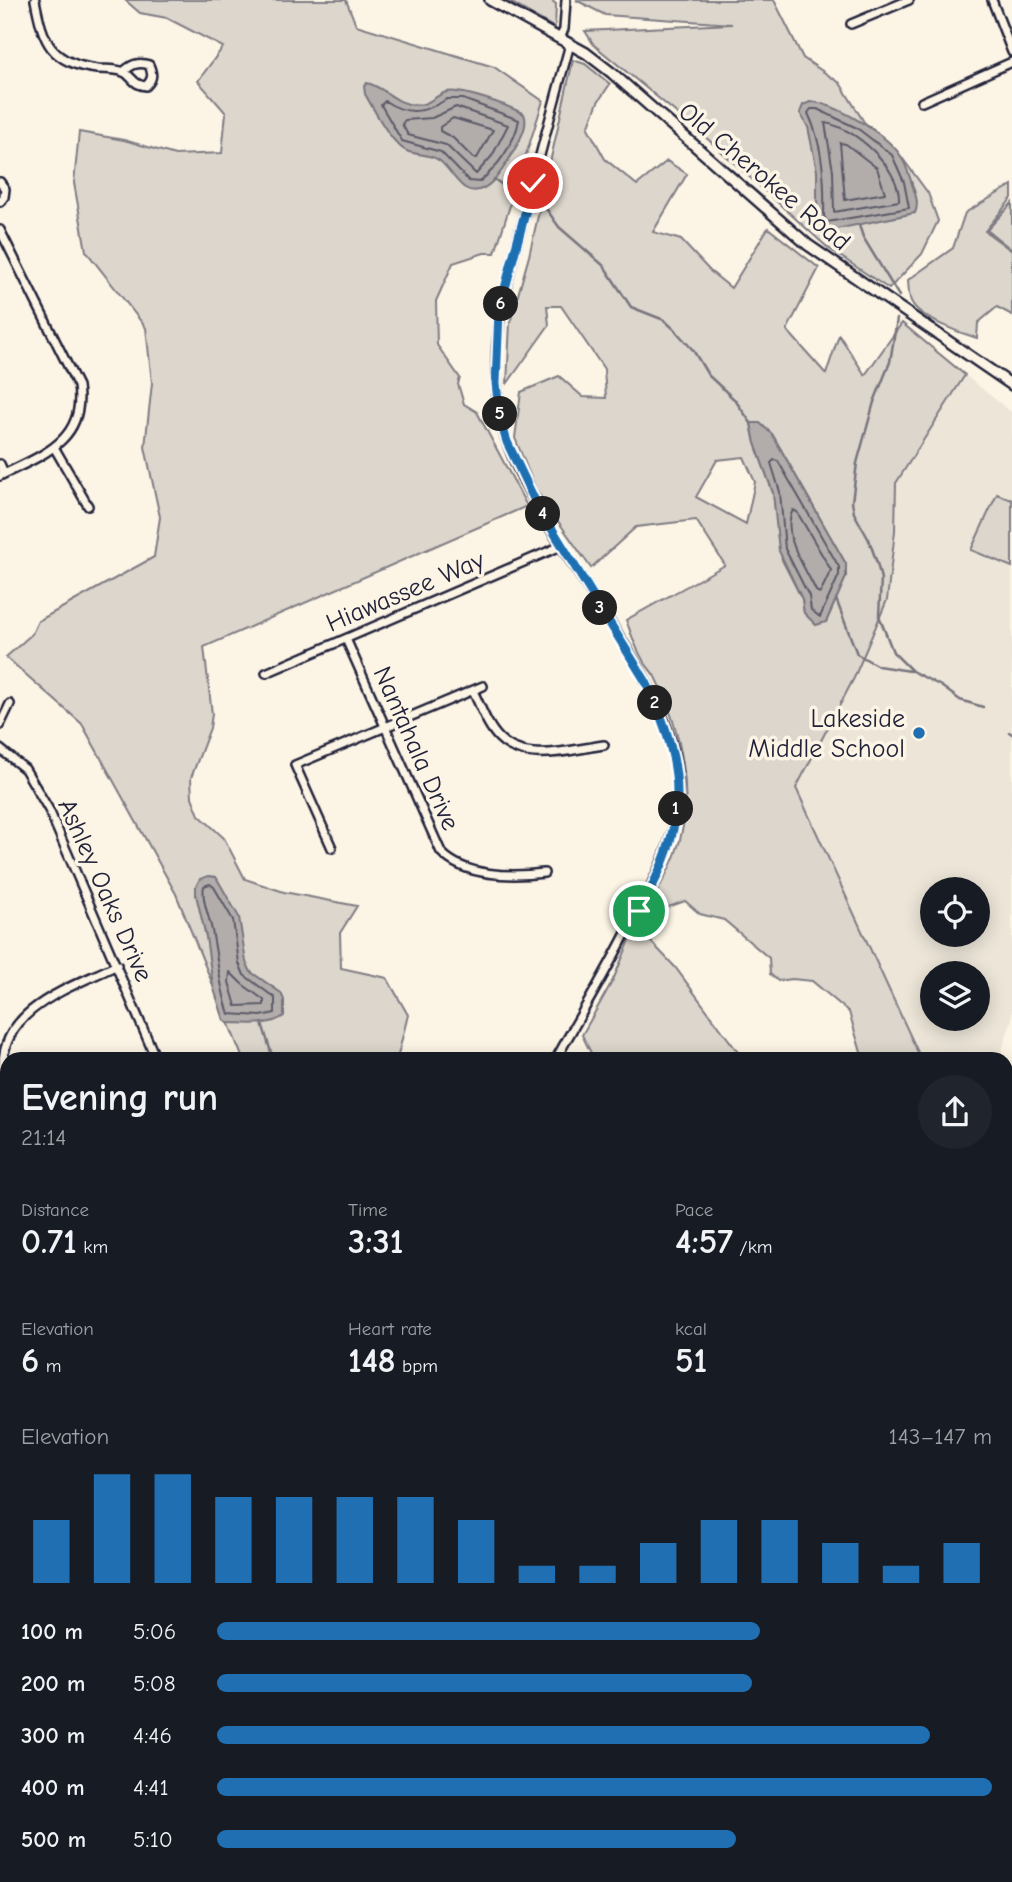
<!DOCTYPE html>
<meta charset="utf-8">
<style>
:root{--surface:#171b24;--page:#20242c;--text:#f1f3f6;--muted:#9ea1a6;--accent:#1f6fb2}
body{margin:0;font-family:"Comic Neue",sans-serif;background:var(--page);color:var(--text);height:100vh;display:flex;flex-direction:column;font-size:26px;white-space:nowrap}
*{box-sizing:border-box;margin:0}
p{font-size:23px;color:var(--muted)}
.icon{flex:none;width:38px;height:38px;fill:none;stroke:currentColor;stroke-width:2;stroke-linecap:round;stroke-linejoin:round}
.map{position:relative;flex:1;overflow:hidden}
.details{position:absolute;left:0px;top:1052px;width:1013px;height:831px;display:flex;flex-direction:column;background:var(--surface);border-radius:21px 21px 0 0;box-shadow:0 4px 18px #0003}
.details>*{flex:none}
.fabs{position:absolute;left:920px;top:877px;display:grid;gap:14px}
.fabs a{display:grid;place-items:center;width:70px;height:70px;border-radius:50%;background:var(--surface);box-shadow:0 4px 18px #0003;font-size:35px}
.pin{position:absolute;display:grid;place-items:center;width:60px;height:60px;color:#fff;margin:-30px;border:4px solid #fff;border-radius:50%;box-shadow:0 2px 7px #0007}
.km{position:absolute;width:35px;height:35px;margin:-18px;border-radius:50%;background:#222;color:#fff;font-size:19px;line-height:35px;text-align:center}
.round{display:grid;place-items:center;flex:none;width:74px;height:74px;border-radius:37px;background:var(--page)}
.summary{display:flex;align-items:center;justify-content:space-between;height:119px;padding:0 21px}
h1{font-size:38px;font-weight:600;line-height:52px}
.stats{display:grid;grid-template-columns:repeat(3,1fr);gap:10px;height:119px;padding:7px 21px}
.stats div{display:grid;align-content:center}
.stats b{font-size:35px;font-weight:600}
.stats small{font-size:19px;font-weight:400}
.stats p{font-size:19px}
.chart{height:196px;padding:14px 21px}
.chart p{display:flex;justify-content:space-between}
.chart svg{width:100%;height:126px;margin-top:7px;stroke:var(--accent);stroke-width:6}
ul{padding:0 21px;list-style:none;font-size:23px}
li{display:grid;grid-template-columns:112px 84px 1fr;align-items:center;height:52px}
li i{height:18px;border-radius:9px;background:var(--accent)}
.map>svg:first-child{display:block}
.built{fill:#ece5d8;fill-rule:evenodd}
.green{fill:#dcd6cc;stroke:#7f7c84;stroke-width:2;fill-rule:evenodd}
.water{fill:#b2adab;stroke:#78757e;stroke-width:2}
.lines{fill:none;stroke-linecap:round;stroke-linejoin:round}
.shore{stroke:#5c5a68;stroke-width:2}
.stream{stroke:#78757e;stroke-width:2.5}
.minor-casing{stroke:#22223b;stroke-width:12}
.tertiary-casing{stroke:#22223b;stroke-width:14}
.minor{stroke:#fcf5e5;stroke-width:7}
.tertiary{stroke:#fcf5e5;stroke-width:9}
.route-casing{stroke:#fff;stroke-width:14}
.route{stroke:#1f6fb2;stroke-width:9}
.poi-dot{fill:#1f6fb2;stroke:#fcf5e5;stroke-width:2.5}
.labels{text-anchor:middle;stroke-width:7;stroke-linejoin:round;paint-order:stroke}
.street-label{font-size:26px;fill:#22223b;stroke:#fcf5e5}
.poi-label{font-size:26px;fill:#22223b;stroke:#fcf5e5;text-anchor:end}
</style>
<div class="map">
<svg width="1012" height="1882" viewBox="0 0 1012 1882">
<rect width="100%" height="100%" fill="#fcf5e5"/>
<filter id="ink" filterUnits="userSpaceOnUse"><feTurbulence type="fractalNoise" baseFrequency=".0143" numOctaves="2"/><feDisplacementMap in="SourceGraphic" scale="14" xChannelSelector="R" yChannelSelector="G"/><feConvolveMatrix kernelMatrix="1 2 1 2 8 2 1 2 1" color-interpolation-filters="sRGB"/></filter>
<g filter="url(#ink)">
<path class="built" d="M965,375L1012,413V1019L999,1059H921L796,788L854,678L887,600L895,531V483ZM933,889H978V934H933ZM933,973H978V1018H933Z"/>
<path class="green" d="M125,0H346L356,25L494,67L543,101L495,253H484L453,263L436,301L437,345L460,378L458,384L464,404L477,412L527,506L204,647L212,714L210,728L191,778L192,797L199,815L224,838L245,879L284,892L357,906L340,933L341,968L387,978L408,1015L397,1059H243L176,894L82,724L6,657L32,634L38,621L154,557L160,517L145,447L152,383L146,328L86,251L74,183L79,132L124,140L175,155L222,153L226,113L198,81L223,47L167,18L140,13Z
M507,0H551L556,4L555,28Z
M576,0H774L803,58L840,83L864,122L897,151L928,193L938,221L922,254L889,289L828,248L702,134L594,45L585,31L732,24L605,15Z
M573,60L585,64L610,84L598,102L588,128L605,159L637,185L667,161L687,174L653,232L681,240L710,271L731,288L768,228L819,268L787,330L826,374L839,335L865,375L902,323L965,375L896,483L895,531L887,600L854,678L796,788L921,1059H863L849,1012L812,981L792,979L778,981L770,974L769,958L724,920L700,914L685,901L666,908L659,903L656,894C663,881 670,868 675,855C697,800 681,728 655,677C652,671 646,666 643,660C635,647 631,633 626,620L725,565L696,520L636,527L591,568L536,490L515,438L521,392L559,376L583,397L606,398L604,369L561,306H547L549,325L507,384L510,323L529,256ZM751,424L772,434L846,564V577L826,622L804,613L802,599L782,560L773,493L755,443ZM744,457L755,482L746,524L696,497L717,460Z
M1012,185V198L985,231L1012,251V315L997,307L978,323L977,338C960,333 921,319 912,303C908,297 909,288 908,280L953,248L965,213Z
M1012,203V250L987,230Z
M997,494L1012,500V567L971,550Z
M638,928L675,967L743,1059H594L582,1035L613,980L630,940Z
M1012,1185V1443L1006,1439V1188Z
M0,1340L7,1345V1413L0,1406Z
M7,1422V1617L0,1613V1427Z
M507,1876H675L678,1882H510Z"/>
<path class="water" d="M367,83C385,87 396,105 416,105C429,105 435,96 446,92C461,88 509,106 524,114C529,125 520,139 515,149C507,163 487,201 465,188C455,181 449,168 440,161C432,154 418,155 409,152C393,147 374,110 365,94L364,86Z
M810,102C834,102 883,133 898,152C906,162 909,175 913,187C916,196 919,204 915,213L827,231L817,218V171L808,127L800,113L803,105Z
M751,423H760L772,434L846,564V577L826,622L816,625L804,613L802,599L779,551L773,493L755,443Z
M208,876L216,877L239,917L246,962L251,972L281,993L284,1000V1016C269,1027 245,1023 227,1023L224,1020L213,986L206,937L196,895V886L200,879Z"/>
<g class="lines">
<path class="shore" d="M447,99H463L519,120C515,143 497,168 479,182L469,181L441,152L402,141L381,105L385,101C408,116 425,113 447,99Z
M456,107L508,125L492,156L476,174L446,145L408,135L402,124L405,120L432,118Z
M817,109L857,128L892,155L904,182L909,208L827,222L824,216C825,181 823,145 808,113L811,109Z
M453,118L493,130L477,158H473L453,138L440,131V127Z
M825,123C855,127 901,169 899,201L834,212L833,171Z
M840,143L846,144L877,168L885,193L845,200Z
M774,460L778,461L839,567V575L820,617L811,610L809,596L785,549L780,492L771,463Z
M793,510L797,512L831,570L820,593L816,591C806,568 780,535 793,510Z
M210,884L214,887L233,920L239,963L244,975L275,998V1013L261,1016L229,1014C220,988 218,962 213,936C211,920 201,901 204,886Z
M230,972L242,984L264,1000V1005L236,1006L229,982Z"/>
<path class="stream" d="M494,179L518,196
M545,207L559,227L604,266L631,307L664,320L674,329L693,350L708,375L735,400L751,423
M859,225L863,237L899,296
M897,319L890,362L874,402L857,463L852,502L854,513L869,540L877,563L881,579L879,616L893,652L912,671L941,686L960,700L983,707
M836,599L857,654L878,666L910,671
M1009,732L1012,734
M262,1023L273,1059
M1006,1276L1012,1259
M0,1434L7,1441
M0,1516H7
M1006,1638H1012
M634,1882V1876"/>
<g class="minor-casing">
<path id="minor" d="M35,0C43,42 50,63 97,69C104,69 117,69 124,72C133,77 133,85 146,86C153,79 153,74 149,65C138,61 131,65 123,72
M992,0L1012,52
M851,24L909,0
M560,39L564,29L566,0
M922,102L1012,62
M0,182L5,189L4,197L0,202
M0,230L78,386C86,441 42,455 0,476
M54,447L88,506
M0,464L4,473
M346,639L441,852C464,877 512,877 544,873
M266,673L561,546
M473,691C481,707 487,726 499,738C526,765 572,749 604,745
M0,725L10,704
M0,749L25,769L49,810L156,1059
M332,848L295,765L483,686
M556,1059C579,1017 604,976 626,933C655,879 689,822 675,757C662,693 618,636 584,582C557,540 510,469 501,421C486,342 507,283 526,209C540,154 555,99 570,44
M3,1069C0,1008 73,987 117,965
M1007,1480L1012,1486
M1006,1603L1012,1598
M0,1679L7,1678
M1006,1691L1012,1696
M0,1762H7
M103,1876L106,1882
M233,1876L236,1882
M379,1876L382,1882
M507,1876L510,1882
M800,1876L805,1882
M957,1876L962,1882"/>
</g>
<g class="tertiary-casing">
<path id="tertiary" d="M490,0L586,53L612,73L808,245L1012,385"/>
</g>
<use href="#minor" class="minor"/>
<use href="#tertiary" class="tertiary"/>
</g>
</g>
<g class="lines" filter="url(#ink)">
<g class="route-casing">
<path id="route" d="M533,183L499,311L496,383L500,419L507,442L536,503L646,682C688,771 689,824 639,911"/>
</g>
<use href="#route" class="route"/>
</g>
<circle class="poi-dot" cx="919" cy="733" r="7"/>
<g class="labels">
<g class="street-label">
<text transform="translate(765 176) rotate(40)" y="9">Old Cherokee Road</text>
<text transform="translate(405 591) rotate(-23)" y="9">Hiawassee Way</text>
<text transform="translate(417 748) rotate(66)" y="9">Nantahala Drive</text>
<text transform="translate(106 890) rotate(66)" y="9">Ashley Oaks Drive</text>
</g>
<g class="poi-label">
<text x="905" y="727">Lakeside<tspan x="905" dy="30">Middle School</tspan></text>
</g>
</g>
</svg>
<div class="fabs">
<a><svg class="icon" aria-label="locate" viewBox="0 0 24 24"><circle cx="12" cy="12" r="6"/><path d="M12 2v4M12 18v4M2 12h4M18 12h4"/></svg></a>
<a><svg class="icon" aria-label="layers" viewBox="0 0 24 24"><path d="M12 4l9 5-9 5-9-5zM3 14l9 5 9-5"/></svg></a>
</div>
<div class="pin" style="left:639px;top:911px;background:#1e9e55"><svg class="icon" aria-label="arrive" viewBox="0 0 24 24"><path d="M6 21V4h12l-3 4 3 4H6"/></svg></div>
<div class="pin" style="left:533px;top:183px;background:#d93025"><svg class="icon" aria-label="check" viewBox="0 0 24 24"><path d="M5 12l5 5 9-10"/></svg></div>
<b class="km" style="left:676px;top:809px">1</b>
<b class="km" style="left:655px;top:703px">2</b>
<b class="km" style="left:600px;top:608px">3</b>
<b class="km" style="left:543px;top:514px">4</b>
<b class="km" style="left:500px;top:414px">5</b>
<b class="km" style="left:501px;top:304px">6</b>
<section class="details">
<div class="summary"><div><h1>Evening run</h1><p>21:14</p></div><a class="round"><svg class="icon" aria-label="share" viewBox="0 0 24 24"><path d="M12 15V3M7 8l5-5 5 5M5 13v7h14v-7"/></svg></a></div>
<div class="stats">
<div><p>Distance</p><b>0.71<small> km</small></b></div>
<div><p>Time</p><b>3:31</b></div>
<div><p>Pace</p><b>4:57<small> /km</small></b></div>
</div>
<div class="stats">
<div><p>Elevation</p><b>6<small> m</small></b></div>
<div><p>Heart rate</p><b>148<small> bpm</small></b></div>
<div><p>kcal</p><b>51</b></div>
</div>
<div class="chart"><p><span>Elevation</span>143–147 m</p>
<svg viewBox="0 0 160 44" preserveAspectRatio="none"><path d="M5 44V22M15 44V6M25 44V6M35 44V14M45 44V14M55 44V14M65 44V14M75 44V22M85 44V38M95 44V38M105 44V30M115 44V22M125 44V22M135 44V30M145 44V38M155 44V30"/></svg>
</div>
<ul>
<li><b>100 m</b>5:06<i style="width:70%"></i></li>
<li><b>200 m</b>5:08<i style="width:69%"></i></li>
<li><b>300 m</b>4:46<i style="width:92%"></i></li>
<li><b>400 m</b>4:41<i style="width:100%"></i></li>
<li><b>500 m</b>5:10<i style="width:67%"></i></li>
</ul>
</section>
</div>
